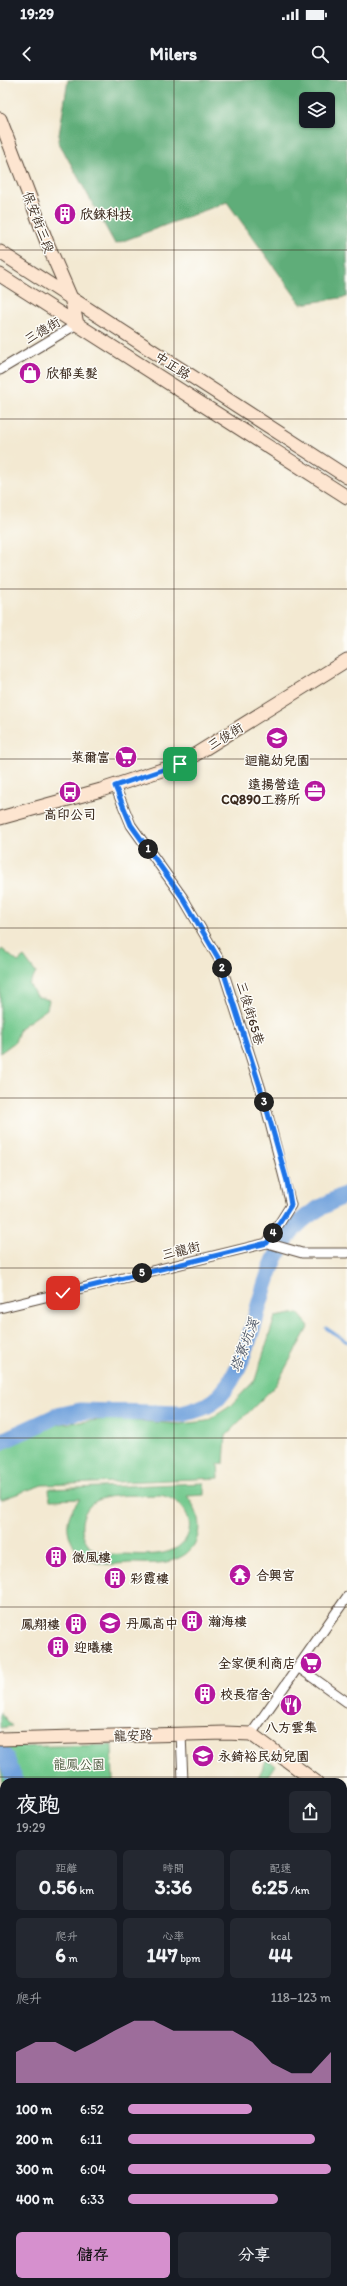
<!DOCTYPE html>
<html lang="zh-TW">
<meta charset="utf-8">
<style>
:root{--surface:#171b24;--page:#242831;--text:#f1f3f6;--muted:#9ea1a6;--accent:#d690ce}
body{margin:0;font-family:Itim,"LXGW WenKai TC",sans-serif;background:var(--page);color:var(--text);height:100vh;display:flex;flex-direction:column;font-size:15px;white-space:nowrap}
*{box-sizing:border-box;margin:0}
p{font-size:13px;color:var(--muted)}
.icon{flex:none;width:22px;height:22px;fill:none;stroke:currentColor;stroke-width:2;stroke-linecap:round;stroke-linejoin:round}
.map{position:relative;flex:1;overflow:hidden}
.sheet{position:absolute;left:0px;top:1698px;width:347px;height:508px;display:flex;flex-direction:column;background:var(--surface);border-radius:12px 12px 0 0;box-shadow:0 1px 3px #0004}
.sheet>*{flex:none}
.fabs{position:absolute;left:299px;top:12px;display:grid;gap:8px}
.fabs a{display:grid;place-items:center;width:36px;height:36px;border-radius:6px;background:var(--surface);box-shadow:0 1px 3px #0004;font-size:20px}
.pin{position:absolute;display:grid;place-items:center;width:34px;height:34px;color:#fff;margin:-17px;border-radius:8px;box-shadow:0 2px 6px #0006}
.km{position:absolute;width:20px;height:20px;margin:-10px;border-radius:50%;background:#222;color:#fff;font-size:11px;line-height:20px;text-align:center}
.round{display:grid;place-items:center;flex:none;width:42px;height:42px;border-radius:6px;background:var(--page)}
.headline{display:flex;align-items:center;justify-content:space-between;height:68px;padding:0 16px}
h1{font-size:22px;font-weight:700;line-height:30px}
.metrics{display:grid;grid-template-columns:repeat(3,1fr);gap:6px;height:68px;padding:4px 16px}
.metrics div{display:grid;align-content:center;border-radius:6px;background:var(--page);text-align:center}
.metrics b{font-size:20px;font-weight:700}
.metrics small{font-size:11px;font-weight:400}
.metrics p{font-size:11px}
.chart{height:112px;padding:8px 16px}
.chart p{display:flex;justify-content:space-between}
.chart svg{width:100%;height:72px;margin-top:4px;fill:var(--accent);opacity:.7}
.cta{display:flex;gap:8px;margin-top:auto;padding:8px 16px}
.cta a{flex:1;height:46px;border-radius:6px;background:var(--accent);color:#111;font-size:16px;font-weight:700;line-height:46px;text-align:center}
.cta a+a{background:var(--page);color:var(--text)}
ul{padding:0 16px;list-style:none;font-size:13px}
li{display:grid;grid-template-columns:64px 48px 1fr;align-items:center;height:30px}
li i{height:10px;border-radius:5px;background:var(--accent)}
.status{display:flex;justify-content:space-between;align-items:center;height:28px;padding:0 20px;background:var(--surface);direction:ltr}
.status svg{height:11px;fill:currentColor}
header{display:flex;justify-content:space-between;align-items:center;height:52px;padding:0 16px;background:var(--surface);font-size:18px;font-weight:700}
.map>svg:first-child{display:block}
.green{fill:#73c98e;stroke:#577a56;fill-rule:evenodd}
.forest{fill:#5ead79;stroke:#4c6c4c;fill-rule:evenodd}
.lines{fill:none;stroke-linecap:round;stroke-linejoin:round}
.stream{stroke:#72a3dd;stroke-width:3}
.river{stroke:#72a3dd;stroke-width:17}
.street-casing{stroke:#574739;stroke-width:11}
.secondary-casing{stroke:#574739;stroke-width:15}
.primary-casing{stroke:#574739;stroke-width:16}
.street{stroke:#fff;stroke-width:9}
.secondary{stroke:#fde5d0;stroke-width:13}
.primary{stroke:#f9bd89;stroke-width:14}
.route-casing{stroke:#fff;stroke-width:8}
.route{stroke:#1a73e8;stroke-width:5}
.grid{fill:none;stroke:#3b2a1e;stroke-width:1;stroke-opacity:0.55}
.labels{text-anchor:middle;stroke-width:3;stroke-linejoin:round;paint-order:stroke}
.poi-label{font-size:13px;font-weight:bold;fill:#3b2a1e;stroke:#fdfcf7;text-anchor:start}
.street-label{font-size:13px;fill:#3b2a1e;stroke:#fdfcf7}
.park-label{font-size:13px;fill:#4c5a40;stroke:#fdfcf7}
.water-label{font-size:14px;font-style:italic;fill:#515a6a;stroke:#fdfcf7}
</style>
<div class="status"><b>19:29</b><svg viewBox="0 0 49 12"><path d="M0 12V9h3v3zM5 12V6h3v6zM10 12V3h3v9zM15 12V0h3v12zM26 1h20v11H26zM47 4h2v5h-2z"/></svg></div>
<header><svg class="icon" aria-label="back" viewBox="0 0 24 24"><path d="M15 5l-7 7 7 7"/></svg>Milers<svg class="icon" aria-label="search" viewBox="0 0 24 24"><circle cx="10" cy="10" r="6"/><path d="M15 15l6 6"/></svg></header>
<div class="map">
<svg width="347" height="2206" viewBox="0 0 347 2206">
<rect width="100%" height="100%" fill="#fdfcf7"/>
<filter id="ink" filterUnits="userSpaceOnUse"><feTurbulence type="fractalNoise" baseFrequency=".025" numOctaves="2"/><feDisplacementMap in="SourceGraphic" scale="8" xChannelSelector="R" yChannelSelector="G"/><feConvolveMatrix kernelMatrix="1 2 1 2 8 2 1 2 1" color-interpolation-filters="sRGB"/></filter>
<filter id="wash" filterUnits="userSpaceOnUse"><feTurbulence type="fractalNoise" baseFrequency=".012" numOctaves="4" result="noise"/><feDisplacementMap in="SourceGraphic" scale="16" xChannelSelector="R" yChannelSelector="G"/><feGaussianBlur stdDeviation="0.9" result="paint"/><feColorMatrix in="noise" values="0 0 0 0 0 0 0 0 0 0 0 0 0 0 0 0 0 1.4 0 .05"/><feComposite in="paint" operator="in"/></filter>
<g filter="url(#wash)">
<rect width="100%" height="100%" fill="#f3e9d2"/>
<path class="green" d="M2,869L18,882L24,877L36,893L29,904L36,916L49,920L47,929L20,948L15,962L0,973V871Z
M298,1233L309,1246L276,1305L226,1355L224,1383L218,1384L219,1398L42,1405L0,1420V1367L50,1345L109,1339L180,1344L207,1341L229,1327L255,1300L275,1237Z
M204,1403V1415L187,1416C205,1437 204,1470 174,1480C160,1485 143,1483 129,1483C117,1484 103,1486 92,1481C81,1477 73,1467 69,1455C65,1441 71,1429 80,1419L50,1420L49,1409ZM159,1415C188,1419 202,1453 175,1469C160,1477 137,1474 121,1474C111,1475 100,1474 92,1468C77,1455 79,1431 96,1421C110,1413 142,1416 159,1415Z
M0,1632L12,1646L0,1648Z
M112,1665L113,1702H21L15,1682L5,1667Z
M267,1679L275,1685L264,1702H256Z
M0,1684L6,1689L10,1702H4V1711Z"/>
<path class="forest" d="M68,0H347V217L301,224L227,122L115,164L58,61ZM306,19H328V41H306Z"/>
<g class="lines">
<path class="stream" d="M326,1248L347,1262"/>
<path class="river" d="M0,1362L57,1336L80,1331L182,1334C193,1331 209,1327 218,1318C259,1273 254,1198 292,1151C306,1133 327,1124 347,1114
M0,1672L6,1678L15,1702
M343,2092L347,2098"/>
</g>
</g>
<g filter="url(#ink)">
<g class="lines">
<g class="street-casing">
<path id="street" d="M0,290L77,244
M115,706L131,745L183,818L220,881L263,1016L291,1125L267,1163
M0,1228L267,1163L302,1173H347
M298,1587L347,1622
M181,1654L183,1702
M251,1654L347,1517
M343,1822L347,1816"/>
</g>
<g class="secondary-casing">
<path id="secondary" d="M0,39L48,165L71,218L77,244
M0,172L347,397
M0,195L347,417
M0,738L101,710L180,684L347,580
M0,1659L225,1653L251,1654L316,1702
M343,1722L347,1725"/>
</g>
<g class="primary-casing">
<path id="primary" d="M343,1981L347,1975
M343,2012L347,2007
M201,2206L202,2202
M219,2206L221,2202"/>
</g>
<use href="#street" class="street"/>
<use href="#secondary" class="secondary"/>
<use href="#primary" class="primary"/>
</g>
</g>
<g class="lines" filter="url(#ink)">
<g class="route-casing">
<path id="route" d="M63,1213L267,1163L291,1125L287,1101L263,1016L220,881L183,818L131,745L115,706L180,684"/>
</g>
<use href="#route" class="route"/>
</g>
<path class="grid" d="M174,0V1702M0,170H347M0,339H347M0,509H347M0,679H347M0,848H347M0,1018H347M0,1188H347M0,1358H347M0,1527H347M0,1697H347M0,1867H4M343,1867H347M0,2036H4M343,2036H347M174,2202V2206"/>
<defs>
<g id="building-disc" transform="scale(1.15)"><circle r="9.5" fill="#b5179e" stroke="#fdfcf7"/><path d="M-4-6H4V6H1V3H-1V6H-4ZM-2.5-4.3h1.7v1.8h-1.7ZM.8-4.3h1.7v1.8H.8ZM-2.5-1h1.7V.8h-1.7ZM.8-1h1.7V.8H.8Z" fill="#fff"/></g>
<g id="shop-disc" transform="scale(1.15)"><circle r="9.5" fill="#b5179e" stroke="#fdfcf7"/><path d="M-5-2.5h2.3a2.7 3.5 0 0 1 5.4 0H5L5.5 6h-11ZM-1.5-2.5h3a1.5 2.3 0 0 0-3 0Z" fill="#fff"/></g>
<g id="school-disc" transform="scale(1.15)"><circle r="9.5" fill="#b5179e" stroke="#fdfcf7"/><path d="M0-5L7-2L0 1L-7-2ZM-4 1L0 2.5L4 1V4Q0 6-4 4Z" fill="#fff"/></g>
<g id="supermarket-disc" transform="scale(1.15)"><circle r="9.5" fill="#b5179e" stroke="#fdfcf7"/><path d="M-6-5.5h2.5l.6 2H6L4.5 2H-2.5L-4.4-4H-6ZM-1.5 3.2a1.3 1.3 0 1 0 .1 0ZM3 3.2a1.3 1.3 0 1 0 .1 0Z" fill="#fff"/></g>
<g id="office-disc" transform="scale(1.15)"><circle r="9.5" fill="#b5179e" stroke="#fdfcf7"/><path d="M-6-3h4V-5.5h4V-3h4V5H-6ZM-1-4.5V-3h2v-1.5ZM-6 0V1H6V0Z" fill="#fff"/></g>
<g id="bus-disc" transform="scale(1.15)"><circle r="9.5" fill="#b5179e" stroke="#fdfcf7"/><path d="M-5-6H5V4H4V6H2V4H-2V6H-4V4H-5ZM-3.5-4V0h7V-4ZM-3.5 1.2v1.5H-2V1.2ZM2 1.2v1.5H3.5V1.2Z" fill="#fff"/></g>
<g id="temple-disc" transform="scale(1.15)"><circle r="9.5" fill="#b5179e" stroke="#fdfcf7"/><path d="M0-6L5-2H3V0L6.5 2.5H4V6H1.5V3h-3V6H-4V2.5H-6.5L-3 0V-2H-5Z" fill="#fff"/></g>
<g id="restaurant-disc" transform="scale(1.15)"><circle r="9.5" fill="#b5179e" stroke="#fdfcf7"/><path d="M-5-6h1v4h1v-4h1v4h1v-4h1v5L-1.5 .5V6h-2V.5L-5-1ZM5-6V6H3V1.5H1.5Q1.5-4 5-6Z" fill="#fff"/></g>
</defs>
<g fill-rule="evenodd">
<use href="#building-disc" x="65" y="134"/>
<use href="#shop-disc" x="30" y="293"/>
<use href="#school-disc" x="277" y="658"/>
<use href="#supermarket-disc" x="126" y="677"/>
<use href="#office-disc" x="315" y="711"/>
<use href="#bus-disc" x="70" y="712"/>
<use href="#building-disc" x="56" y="1477"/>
<use href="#temple-disc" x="240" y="1495"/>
<use href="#building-disc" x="115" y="1498"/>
<use href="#building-disc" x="192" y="1541"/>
<use href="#school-disc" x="110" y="1543"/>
<use href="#building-disc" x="76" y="1544"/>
<use href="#building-disc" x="58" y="1567"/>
<use href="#supermarket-disc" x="311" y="1583"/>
<use href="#building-disc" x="205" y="1614"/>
<use href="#restaurant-disc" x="291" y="1625"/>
<use href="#school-disc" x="203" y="1676"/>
</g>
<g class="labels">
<g class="poi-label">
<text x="80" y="139">欣錸科技</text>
<text x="46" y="298">欣郁美髮</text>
<text x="110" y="682" text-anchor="end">萊爾富</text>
<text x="277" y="685" text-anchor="middle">迴龍幼兒園</text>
<text x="300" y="709" text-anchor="end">遠揚營造<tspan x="300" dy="15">CQ890工務所</tspan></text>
<text x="70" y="739" text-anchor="middle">高印公司</text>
<text x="72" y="1482">微風樓</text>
<text x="256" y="1500">合興宮</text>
<text x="130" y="1503">彩霞樓</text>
<text x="208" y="1546">瀚海樓</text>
<text x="126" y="1548">丹鳳高中</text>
<text x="60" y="1549" text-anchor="end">鳳翔樓</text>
<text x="74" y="1572">迎曦樓</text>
<text x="296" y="1588" text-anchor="end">全家便利商店</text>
<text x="220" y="1619">校長宿舍</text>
<text x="291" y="1652" text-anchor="middle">八方雲集</text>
<text x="218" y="1681">永錡裕民幼兒園</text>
</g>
<g class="street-label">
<text transform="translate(39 142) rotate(69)" y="5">保安街三段</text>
<text transform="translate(42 250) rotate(-31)" y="5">三德街</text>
<text transform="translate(173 285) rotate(33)" y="5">中正路</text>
<text transform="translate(225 656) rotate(-32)" y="5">三俊街</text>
<text transform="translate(251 933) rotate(73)" y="5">三俊街65巷</text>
<text transform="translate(181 1170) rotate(-14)" y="5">三龍街</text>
<text transform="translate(133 1655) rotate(-2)" y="5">龍安路</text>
</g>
<g class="park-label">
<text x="79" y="1689">龍鳳公園</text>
</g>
<g class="water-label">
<text transform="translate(244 1265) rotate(-69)" y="5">塔寮坑溪</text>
</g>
</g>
</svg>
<div class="fabs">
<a><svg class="icon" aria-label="layers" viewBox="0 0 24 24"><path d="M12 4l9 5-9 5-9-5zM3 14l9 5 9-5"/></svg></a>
</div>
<div class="pin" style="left:180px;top:684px;background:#1e9e55"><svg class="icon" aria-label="arrive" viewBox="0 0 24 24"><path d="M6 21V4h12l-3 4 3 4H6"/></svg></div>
<div class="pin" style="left:63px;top:1213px;background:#d93025"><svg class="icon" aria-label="check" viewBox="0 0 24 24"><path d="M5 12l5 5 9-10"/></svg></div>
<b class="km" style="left:148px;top:769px">1</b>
<b class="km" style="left:222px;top:888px">2</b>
<b class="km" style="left:264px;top:1022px">3</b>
<b class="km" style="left:273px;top:1153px">4</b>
<b class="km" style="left:142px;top:1193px">5</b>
<section class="sheet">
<div class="headline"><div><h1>夜跑</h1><p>19:29</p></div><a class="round"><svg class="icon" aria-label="share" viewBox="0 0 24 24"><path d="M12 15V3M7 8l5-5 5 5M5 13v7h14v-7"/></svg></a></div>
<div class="metrics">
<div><p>距離</p><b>0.56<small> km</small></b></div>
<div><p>時間</p><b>3:36</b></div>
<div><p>配速</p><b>6:25<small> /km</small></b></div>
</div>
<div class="metrics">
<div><p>爬升</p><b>6<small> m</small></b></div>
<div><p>心率</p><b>147<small> bpm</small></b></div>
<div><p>kcal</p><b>44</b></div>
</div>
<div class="chart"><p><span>爬升</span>118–123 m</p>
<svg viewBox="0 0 160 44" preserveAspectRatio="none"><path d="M0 44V25L10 19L20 19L30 25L40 19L50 12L60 6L70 6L80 12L90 12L100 12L110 12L120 19L130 32L140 38L150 38L160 25V44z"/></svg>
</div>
<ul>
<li><b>100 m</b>6:52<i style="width:61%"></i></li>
<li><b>200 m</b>6:11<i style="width:92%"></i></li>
<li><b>300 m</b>6:04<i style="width:100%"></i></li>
<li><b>400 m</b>6:33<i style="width:74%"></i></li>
</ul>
<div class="cta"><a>儲存</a><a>分享</a></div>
</section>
</div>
